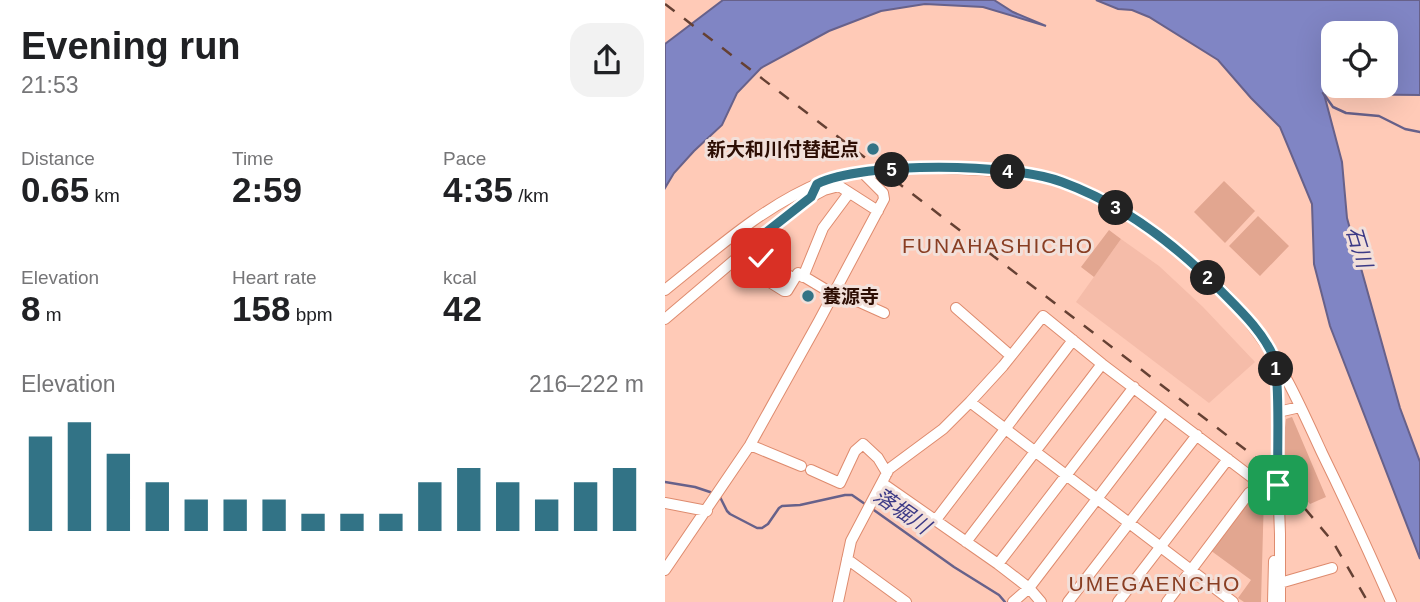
<!DOCTYPE html>
<meta charset="utf-8">
<style>
:root{--surface:#fff;--page:#f2f2f2;--text:#202124;--muted:#757577;--accent:#327386}
body{margin:0;font-family:Arial,"Noto Sans JP",sans-serif;background:var(--page);color:var(--text);height:100vh;display:flex;flex-direction:column;font-size:26px;white-space:nowrap}
*{box-sizing:border-box;margin:0}
p{font-size:23px;color:var(--muted)}
.icon{flex:none;width:38px;height:38px;fill:none;stroke:currentColor;stroke-width:2;stroke-linecap:round;stroke-linejoin:round}
.map{position:relative;flex:1;overflow:hidden}
.drawer{display:flex;flex-direction:column;background:var(--surface);width:665px}
.drawer>*{flex:none}
.controls{position:absolute;left:656px;top:21px;display:grid;gap:14px}
.controls a{display:grid;place-items:center;width:77px;height:77px;border-radius:14px;background:var(--surface);box-shadow:0 7px 28px #0002;font-size:35px}
.pin{position:absolute;display:grid;place-items:center;width:60px;height:60px;color:#fff;margin:-30px;border-radius:14px;box-shadow:0 4px 10px #0006}
.km{position:absolute;width:35px;height:35px;margin:-18px;border-radius:50%;background:#222;color:#fff;font-size:19px;line-height:35px;text-align:center}
.round{display:grid;place-items:center;flex:none;width:74px;height:74px;border-radius:21px;background:var(--page)}
.head{display:flex;align-items:center;justify-content:space-between;height:119px;padding:0 21px}
h1{font-size:38px;font-weight:700;line-height:52px}
.figures{display:grid;grid-template-columns:repeat(3,1fr);gap:10px;height:119px;padding:7px 21px}
.figures div{display:grid;align-content:center}
.figures b{font-size:35px;font-weight:700}
.figures small{font-size:19px;font-weight:400}
.figures p{font-size:19px}
.chart{height:196px;padding:14px 21px}
.chart p{display:flex;justify-content:space-between}
.chart svg{width:100%;height:126px;margin-top:7px;stroke:var(--accent);stroke-width:6}
main{display:flex;flex:1;min-height:0}
.map>svg:first-child{display:block}
.built{fill:#f5bca9}
.green{fill:#e2a690}
.water{fill:#8085c4;stroke:#67618a;stroke-width:2;fill-rule:evenodd}
.lines{fill:none;stroke-linecap:round;stroke-linejoin:round}
.stream{stroke:#67618a;stroke-width:2.5}
.minor-casing{stroke:#de8b6e;stroke-width:12}
.minor{stroke:#fff;stroke-width:10}
.rail{stroke:#654033;stroke-width:2.5;stroke-dasharray:12 12;stroke-linecap:butt}
.route-casing{stroke:#fff;stroke-width:14}
.route{stroke:#327386;stroke-width:9}
.poi-dot{fill:#327386;stroke:#f2e0da;stroke-width:2.5}
.labels{text-anchor:middle;stroke-width:6;stroke-linejoin:round;paint-order:stroke}
.poi-label{font-size:19px;font-weight:bold;fill:#2d0e04;stroke:#f2e0da;text-anchor:end}
.neighbourhood-label{font-size:21px;letter-spacing:2px;fill:#893e23;stroke:#f2e0da}
.water-label{font-size:21px;font-style:italic;fill:#3c3a86;stroke:#f2e0da}
</style>
<main>
<section class="drawer">
<div class="head"><div><h1>Evening run</h1><p>21:53</p></div><a class="round"><svg class="icon" aria-label="share" viewBox="0 0 24 24"><path d="M12 15V3M7 8l5-5 5 5M5 13v7h14v-7"/></svg></a></div>
<div class="figures">
<div><p>Distance</p><b>0.65<small> km</small></b></div>
<div><p>Time</p><b>2:59</b></div>
<div><p>Pace</p><b>4:35<small> /km</small></b></div>
</div>
<div class="figures">
<div><p>Elevation</p><b>8<small> m</small></b></div>
<div><p>Heart rate</p><b>158<small> bpm</small></b></div>
<div><p>kcal</p><b>42</b></div>
</div>
<div class="chart"><p><span>Elevation</span>216–222 m</p>
<svg viewBox="0 0 160 44" preserveAspectRatio="none"><path d="M5 44V11M15 44V6M25 44V17M35 44V27M45 44V33M55 44V33M65 44V33M75 44V38M85 44V38M95 44V38M105 44V27M115 44V22M125 44V27M135 44V33M145 44V27M155 44V22"/></svg>
</div>
</section>
<div class="map">
<svg width="755" height="602" viewBox="0 0 755 602">
<rect width="100%" height="100%" fill="#ffcab7"/>
<path class="built" d="M456,239L494,266L538,307L590,362L544,403L411,302Z"/>
<path class="green" d="M559,181L590,211L560,243L529,212Z
M593,216L624,246L595,276L564,246Z
M444,230L456,239L429,277L416,267Z
M627,417L661,497L645,504L615,471L621,419Z
M594,494L599,495L596,602H579L573,598L586,580L545,550L585,498Z"/>
<path class="water" d="M58,0H329L348,12L381,26L318,7L260,4L216,11L164,31L96,68L72,93L57,125L29,151L9,173L0,188V44Z
M431,0H755V95L659,94L677,162L682,218L735,408L755,462V559L665,326L649,264L647,204L615,127L586,98L553,60L484,17L467,10L453,9ZM721,33V86H668V33Z"/>
<g class="lines">
<path class="stream" d="M658,93L668,107L681,113L714,116L740,129L755,132
M0,482L30,487L48,493
M54,495L62,511L65,514L92,528H97L103,524L114,508L117,506L135,505L180,495H187L200,504
M206,508L289,567L334,595L340,602"/>
<g class="minor-casing">
<path id="minor" d="M146,197L159,190L174,186L213,211
M99,235C103,244 100,249 96,258L129,279
M138,277L158,228L184,193
M103,281L119,291H122L133,273L168,294
M0,290C49,251 98,206 157,182C192,168 239,167 277,168C315,170 355,170 392,180C409,185 426,193 441,202C495,233 555,280 592,332C619,368 638,412 657,453C681,502 704,552 726,602
M170,291L219,313
M291,308L346,356
M0,319L99,235L146,197L152,184
M611,365L613,412V478L615,534V602
M305,402L568,602
M613,412L635,407
M85,445L136,466
M146,470L175,483L190,451L198,444L213,458L222,473
M217,483L333,564L364,588L376,602
M0,503L42,511
M270,521L408,340
M301,542L437,364
M182,559L241,602
M333,564L469,387
M0,570L85,445L154,321L219,199L218,193L197,172
M615,583L667,568
M173,602L186,541L224,469L278,429L305,402L338,366L378,316L437,364L589,479L592,488L584,493L502,602
M348,602L364,588L499,411
M403,602L532,435
M453,602L563,459
M608,602L609,561"/>
</g>
<use href="#minor" class="minor"/>
<path class="rail" d="M0,4L594,460L621,486L668,542L703,602"/>
</g>
<g class="lines">
<g class="route-casing">
<path id="route" d="M96,258C100,249 103,244 99,234L146,197L152,184C199,161 348,163 397,182C460,205 515,248 561,296C579,314 599,334 609,358C613,366 612,376 612,384C614,418 612,451 613,485"/>
</g>
<use href="#route" class="route"/>
</g>
<g class="poi-dot">
<circle cx="208" cy="149" r="7"/>
<circle cx="143" cy="296" r="7"/>
</g>
<g class="labels">
<g class="poi-label">
<text x="194" y="156">新大和川付替起点</text>
<text x="157" y="303" text-anchor="start">養源寺</text>
</g>
<g class="neighbourhood-label">
<text x="333" y="253">FUNAHASHICHO</text>
<text x="490" y="591">UMEGAENCHO</text>
</g>
<g class="water-label">
<text transform="translate(694 247) rotate(73)" y="7">石川</text>
<text transform="translate(237 511) rotate(35)" y="7">落堀川</text>
</g>
</g>
</svg>
<div class="controls">
<a><svg class="icon" aria-label="locate" viewBox="0 0 24 24"><circle cx="12" cy="12" r="6"/><path d="M12 2v4M12 18v4M2 12h4M18 12h4"/></svg></a>
</div>
<div class="pin" style="left:613px;top:485px;background:#1e9e55"><svg class="icon" aria-label="arrive" viewBox="0 0 24 24"><path d="M6 21V4h12l-3 4 3 4H6"/></svg></div>
<div class="pin" style="left:96px;top:258px;background:#d93025"><svg class="icon" aria-label="check" viewBox="0 0 24 24"><path d="M5 12l5 5 9-10"/></svg></div>
<b class="km" style="left:611px;top:369px">1</b>
<b class="km" style="left:543px;top:278px">2</b>
<b class="km" style="left:451px;top:208px">3</b>
<b class="km" style="left:343px;top:172px">4</b>
<b class="km" style="left:227px;top:170px">5</b>
</div>
</main>
